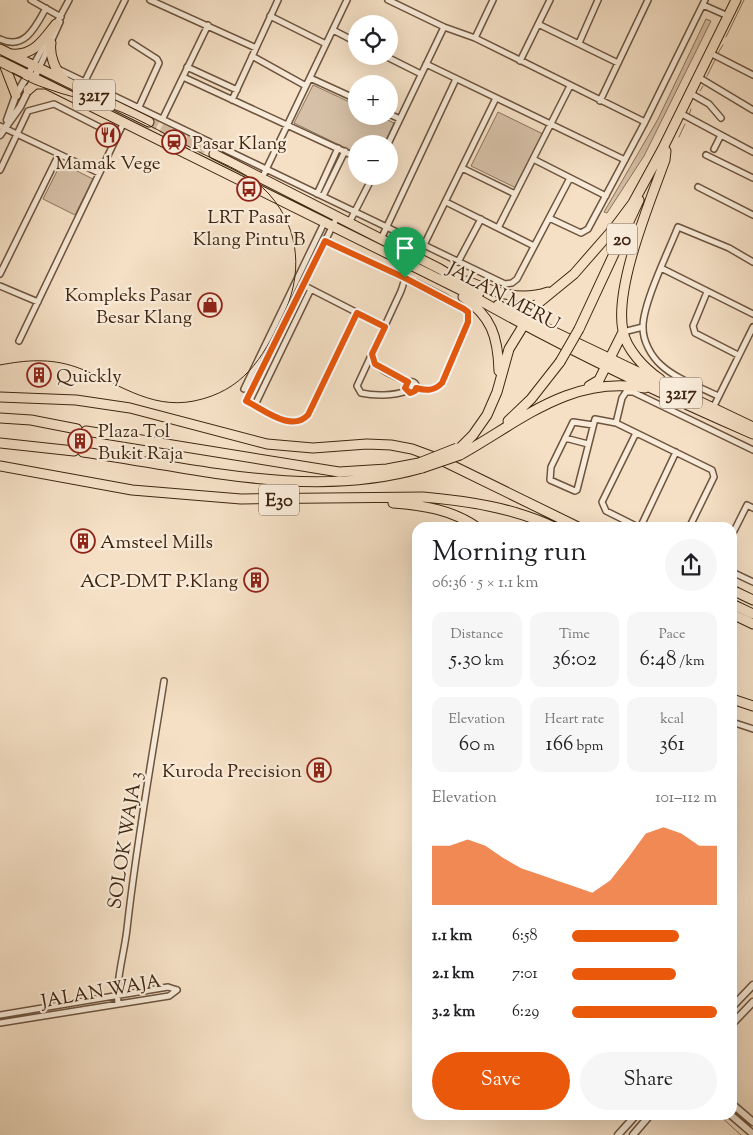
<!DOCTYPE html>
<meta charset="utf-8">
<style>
:root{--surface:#fff;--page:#f6f6f6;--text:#202124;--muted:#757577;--accent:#ea580c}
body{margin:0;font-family:"Sorts Mill Goudy",serif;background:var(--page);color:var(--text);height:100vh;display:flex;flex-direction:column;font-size:19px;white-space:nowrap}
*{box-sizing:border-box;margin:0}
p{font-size:16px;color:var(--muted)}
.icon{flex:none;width:28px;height:28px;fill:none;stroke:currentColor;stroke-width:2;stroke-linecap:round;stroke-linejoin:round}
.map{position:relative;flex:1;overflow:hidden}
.drawer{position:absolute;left:412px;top:522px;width:325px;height:598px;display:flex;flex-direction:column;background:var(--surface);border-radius:15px;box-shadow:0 5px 20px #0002}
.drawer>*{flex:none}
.buttons{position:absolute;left:348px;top:15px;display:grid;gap:10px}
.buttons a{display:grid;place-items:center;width:50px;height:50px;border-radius:50%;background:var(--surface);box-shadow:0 5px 20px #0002;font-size:25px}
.pin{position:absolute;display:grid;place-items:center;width:42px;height:42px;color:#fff;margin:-51px -21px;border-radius:50% 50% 50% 0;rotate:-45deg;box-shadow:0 0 5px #0007}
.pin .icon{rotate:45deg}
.round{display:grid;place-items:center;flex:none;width:52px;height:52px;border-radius:26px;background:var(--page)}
.head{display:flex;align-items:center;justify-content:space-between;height:85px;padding:0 20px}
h1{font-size:28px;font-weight:600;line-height:38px}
.metrics{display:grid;grid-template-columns:repeat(3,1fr);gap:8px;height:85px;padding:5px 20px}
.metrics div{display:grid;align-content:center;border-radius:12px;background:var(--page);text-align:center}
.metrics b{font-size:21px;font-weight:600}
.metrics small{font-size:14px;font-weight:400}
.metrics p{font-size:14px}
.chart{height:140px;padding:10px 20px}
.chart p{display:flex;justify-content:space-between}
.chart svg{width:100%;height:90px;margin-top:5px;fill:var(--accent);opacity:.7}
.action{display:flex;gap:10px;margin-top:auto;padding:10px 20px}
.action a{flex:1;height:58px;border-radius:30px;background:var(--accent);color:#fff;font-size:20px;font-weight:600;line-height:58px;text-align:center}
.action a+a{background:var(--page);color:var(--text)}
ul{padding:0 20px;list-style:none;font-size:16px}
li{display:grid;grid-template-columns:80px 60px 1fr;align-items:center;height:38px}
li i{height:12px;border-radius:6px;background:var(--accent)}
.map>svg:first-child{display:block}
.green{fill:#d6c0a7;stroke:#8b735c}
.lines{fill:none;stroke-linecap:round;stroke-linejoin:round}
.stream{stroke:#877059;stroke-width:1}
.trunk-tunnel{stroke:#d1bba1;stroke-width:9;stroke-dasharray:9 4.5;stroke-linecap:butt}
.minor-casing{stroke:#6d543f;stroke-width:8}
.tertiary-casing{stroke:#6d543f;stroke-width:9}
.trunk-casing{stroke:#402612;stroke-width:11}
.motorway-casing{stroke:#402612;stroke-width:11}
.minor{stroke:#f8ebd9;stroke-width:5}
.tertiary{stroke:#f8ebd9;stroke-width:6}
.trunk{stroke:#f5e0c5;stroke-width:9}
.motorway{stroke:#f5e0c5;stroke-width:9}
.tram{stroke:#402612;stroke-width:1}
.trunk-bridge-casing{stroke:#402612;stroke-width:11;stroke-linecap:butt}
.trunk-bridge{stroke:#f5e0c5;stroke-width:9}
.route-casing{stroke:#fff;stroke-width:10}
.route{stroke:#ea580c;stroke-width:6}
.labels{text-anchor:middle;stroke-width:4.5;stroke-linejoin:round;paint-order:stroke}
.shield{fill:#f8ebd9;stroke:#77614e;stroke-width:1}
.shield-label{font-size:18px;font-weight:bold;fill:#402612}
.poi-label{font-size:19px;fill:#402612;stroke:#f8ebd9;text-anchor:start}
.street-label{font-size:19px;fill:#402612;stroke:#f8ebd9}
</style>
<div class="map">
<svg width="753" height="1135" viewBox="0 0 753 1135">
<rect width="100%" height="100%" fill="#f5e0c5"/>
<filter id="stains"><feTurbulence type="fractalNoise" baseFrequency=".004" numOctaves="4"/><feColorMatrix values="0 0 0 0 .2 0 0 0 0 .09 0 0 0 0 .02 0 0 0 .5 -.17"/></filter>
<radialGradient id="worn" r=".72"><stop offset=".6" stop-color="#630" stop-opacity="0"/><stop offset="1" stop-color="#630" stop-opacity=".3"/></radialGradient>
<path class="green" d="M706,19L711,21L644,156L607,213L604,212L658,119Z
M313,85L356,105V116H380L394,123L384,144H356V153L294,123Z
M498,112L543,134L516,188L471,166Z
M61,163L93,179L75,215L43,199Z"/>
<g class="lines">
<path class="stream" d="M726,37L744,0
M718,53L723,45
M707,76L716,58
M700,91L703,86
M689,115L691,109
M679,137L685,124
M335,241L401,272
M417,279L447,294L465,306
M719,1115L741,1135"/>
<path class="trunk-tunnel" d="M149,122L214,154"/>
<g class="minor-casing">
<path id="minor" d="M31,0L61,17
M150,0L256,48
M388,0L444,27L475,38L645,122
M703,5L728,16
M270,16L326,44
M538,24L618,63
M55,26L69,0
M333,30L356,42
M475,38L493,0
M0,39C25,51 36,26 46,8
M132,43L157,59L159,63L139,107
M579,43L598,0
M710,53L753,75
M252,56L306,86
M385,56L421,74
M520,61L550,0
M426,64L625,160
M33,66L47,40
M187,67L237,90
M39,68L60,22
M58,69L505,284L512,283L517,279L570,178
M183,77L356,157
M698,77L753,110
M310,78L356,99
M85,81L125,0
M690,93L709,104L721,118
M232,100L278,0
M600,101L648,0
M680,113L721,135L714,149
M389,114L400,119
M163,118L208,25
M0,126L99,173
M721,135L753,152
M388,144L444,27
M706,155L753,178
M533,159L606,196
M462,168L515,194
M0,170L28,111L54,104L117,136
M262,178L347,0
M698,187L753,215
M317,194L338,148
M323,196L345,151
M446,202L534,246
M337,217L246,401C263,409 291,433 308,415L357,313
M549,218L581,233L588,229L645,122L705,0
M349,223L373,176
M498,228L570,86
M381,239L456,79
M325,241L405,279L468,312V322L442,383L432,390L416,388
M424,245L496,98
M401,262C407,273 405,280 401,291L357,386L361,393C374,396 394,396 406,391
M458,262L481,219
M661,268L753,314
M0,274L59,154
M301,284L385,327
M0,286L38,302
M707,292L693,326L695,333L738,355
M623,332L643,327
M19,341L124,122
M372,356C373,369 397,377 408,382
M405.5 387a5.5 5.5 0 1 1 11 0a5.5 5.5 0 1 1-11 0Z
M244,389L325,221
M718,396C700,387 676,379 661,365C651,356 643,341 643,328C642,305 669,250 678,227L729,248L753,262
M255,405L311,289
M713,408L753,327
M616,423L622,398L626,392H633L753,450
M593,425L573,422L551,467L550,480L575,491L577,490L595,419L616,423L712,470L714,477L689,528
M636,433L602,502L606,511L640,528
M565,438L588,444
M640,528L676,452
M732,535L747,505L753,508
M732,572L753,582
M735,723L753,729
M118,1004C116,978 124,955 127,929C136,846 151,764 164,681
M0,1015L168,987L177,990
M0,1023L169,996L177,990"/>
</g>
<g class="tertiary-casing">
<path id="tertiary" d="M7,120L16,95L33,66
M0,135L20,107L39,68
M732,1007L753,985
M732,1024L753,1002
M732,1104L753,1122
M731,1115L753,1134
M618,1135L636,1115
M633,1135L650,1115"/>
</g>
<g class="trunk-casing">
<path id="trunk" d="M51,43C49,54 55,71 64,79
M0,49L149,122
M12,54C34,56 44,39 56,24
M0,61L467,293C559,346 656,392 753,434
M4,64L16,95
M28,90L35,84H43
M661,152L736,0
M214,154L440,269L479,293
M467,281C493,292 520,302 548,292
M463,297C491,316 498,336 499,371
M498,305L753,427
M579,329L639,200
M660,379C645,369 626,349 623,331C614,287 650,202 665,160L666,151L663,148
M589,386L599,380L623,332
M508,421L531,399L560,362
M461,447L473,435L487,415L497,392L509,349L536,305L574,274L615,227L633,203L663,148
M460,455C521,421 570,375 645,388"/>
</g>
<g class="motorway-casing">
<path id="motorway" d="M0,397L76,400L130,408L267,444L313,448L367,444L391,445L412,449L439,459L580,528
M0,418L31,420L77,429
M86,431L339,472L387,469L419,463
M0,443L74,451
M83,452C194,468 311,500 422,468
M0,466L132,490L241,499L423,497C468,501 515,508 556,528
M393,503C423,505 453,510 478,528
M732,590L753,600
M732,604L753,614
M732,614L753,624
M732,699L753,706"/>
</g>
<use href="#minor" class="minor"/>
<use href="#tertiary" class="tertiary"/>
<use href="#trunk" class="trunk"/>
<use href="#motorway" class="motorway"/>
<path class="tram" d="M0,67C15,74 29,83 45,88C66,96 89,100 111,108C143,120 173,139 203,154C226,165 252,175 269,194C301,230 303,276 282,318C262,359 243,391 194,401C149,410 116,381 76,367C50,358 26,360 0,365"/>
<g class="trunk-bridge-casing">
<path id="trunk-bridge" d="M560,362L579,329
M419,463L457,448
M422,468L460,455"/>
</g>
<use href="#trunk-bridge" class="trunk-bridge"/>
</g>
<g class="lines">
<g class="route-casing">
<path id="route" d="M325,241L405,278L464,309L468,312V322L442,383C434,391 427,391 416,388L415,391L410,393L405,388L408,382L375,364L372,354L385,327L357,313L308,415C291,433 263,409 246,401Z"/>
</g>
<use href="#route" class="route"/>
</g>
<defs>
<g id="restaurant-ring" transform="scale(1.25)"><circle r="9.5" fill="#f8ebd9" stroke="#8f2418" stroke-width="1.5"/><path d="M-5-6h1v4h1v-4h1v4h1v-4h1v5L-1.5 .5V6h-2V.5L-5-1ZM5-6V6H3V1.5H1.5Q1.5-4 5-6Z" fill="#8f2418"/></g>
<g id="station-ring" transform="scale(1.25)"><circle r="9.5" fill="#f8ebd9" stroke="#8f2418" stroke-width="1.5"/><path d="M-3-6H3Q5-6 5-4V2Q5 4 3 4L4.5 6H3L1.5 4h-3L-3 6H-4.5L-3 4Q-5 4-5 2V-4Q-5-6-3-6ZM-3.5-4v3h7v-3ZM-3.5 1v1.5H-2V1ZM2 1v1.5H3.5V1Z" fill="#8f2418"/></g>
<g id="bus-ring" transform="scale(1.25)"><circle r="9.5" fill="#f8ebd9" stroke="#8f2418" stroke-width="1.5"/><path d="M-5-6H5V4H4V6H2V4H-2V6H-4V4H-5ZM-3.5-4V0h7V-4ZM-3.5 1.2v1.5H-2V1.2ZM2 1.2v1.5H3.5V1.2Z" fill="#8f2418"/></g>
<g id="shop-ring" transform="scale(1.25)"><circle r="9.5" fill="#f8ebd9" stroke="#8f2418" stroke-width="1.5"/><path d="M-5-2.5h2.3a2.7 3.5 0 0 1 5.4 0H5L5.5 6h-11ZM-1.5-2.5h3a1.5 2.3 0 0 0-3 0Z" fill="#8f2418"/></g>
<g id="building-ring" transform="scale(1.25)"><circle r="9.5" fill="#f8ebd9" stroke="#8f2418" stroke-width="1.5"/><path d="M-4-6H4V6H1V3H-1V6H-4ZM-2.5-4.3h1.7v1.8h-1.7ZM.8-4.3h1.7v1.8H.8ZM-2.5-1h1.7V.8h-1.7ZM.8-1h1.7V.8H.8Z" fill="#8f2418"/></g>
</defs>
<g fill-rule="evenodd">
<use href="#restaurant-ring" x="108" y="135"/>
<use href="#station-ring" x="174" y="142"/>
<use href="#bus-ring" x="249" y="189"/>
<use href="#shop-ring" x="210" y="305"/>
<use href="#building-ring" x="39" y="375"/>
<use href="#building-ring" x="80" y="441"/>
<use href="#building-ring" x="83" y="541"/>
<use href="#building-ring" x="256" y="580"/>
<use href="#building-ring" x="319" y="770"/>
</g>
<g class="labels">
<g class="shield">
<rect x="73" y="79.5" width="42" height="31" rx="4"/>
<rect x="607" y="223.5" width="30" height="31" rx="4"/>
<rect x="660" y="377.5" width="42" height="31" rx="4"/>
<rect x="259" y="484.5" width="40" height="31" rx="4"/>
</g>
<g class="shield-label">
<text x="94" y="101">3217</text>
<text x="622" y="245">20</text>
<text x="681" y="399">3217</text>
<text x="279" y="506">E30</text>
</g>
<g class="poi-label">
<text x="192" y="149">Pasar Klang</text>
<text x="108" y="169" text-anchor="middle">Mamak Vege</text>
<text x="249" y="223" text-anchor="middle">LRT Pasar<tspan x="249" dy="22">Klang Pintu B</tspan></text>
<text x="192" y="301" text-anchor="end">Kompleks Pasar<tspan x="192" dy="22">Besar Klang</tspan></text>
<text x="56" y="382">Quickly</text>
<text x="98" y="437">Plaza Tol<tspan x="98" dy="22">Bukit Raja</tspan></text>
<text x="100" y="548">Amsteel Mills</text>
<text x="238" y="587" text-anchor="end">ACP-DMT P.Klang</text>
<text x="302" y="777" text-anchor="end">Kuroda Precision</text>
</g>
<g class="street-label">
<text transform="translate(504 295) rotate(28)" y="7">JALAN MERU</text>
<text transform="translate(124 840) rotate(-81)" y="7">SOLOK WAJA 3</text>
<text transform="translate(101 990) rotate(-10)" y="7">JALAN WAJA</text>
</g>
</g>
<rect width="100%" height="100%" filter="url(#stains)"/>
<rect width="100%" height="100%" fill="url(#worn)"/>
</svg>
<div class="buttons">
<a><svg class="icon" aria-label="locate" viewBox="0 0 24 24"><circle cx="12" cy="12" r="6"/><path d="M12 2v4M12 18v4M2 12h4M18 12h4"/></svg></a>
<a>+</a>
<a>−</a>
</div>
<div class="pin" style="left:405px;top:278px;background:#1e9e55"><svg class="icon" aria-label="arrive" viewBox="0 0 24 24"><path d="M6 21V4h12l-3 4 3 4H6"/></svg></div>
<section class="drawer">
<div class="head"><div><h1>Morning run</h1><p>06:36 · 5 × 1.1 km</p></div><a class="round"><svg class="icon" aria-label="share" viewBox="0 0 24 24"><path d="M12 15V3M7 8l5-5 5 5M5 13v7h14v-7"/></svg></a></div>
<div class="metrics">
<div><p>Distance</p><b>5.30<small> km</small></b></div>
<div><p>Time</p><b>36:02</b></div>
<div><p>Pace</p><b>6:48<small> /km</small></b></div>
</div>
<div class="metrics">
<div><p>Elevation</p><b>60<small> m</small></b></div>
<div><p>Heart rate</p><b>166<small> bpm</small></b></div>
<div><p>kcal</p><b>361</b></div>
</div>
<div class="chart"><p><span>Elevation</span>101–112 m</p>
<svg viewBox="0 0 160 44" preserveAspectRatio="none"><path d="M0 44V15L10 15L20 12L30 15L40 21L50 26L60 29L70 32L80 35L90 38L100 32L110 21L120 9L130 6L140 9L150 15L160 15V44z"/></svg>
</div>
<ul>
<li><b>1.1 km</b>6:58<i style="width:74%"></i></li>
<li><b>2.1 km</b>7:01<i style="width:72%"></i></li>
<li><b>3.2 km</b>6:29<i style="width:100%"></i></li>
</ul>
<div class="action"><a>Save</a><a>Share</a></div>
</section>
</div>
